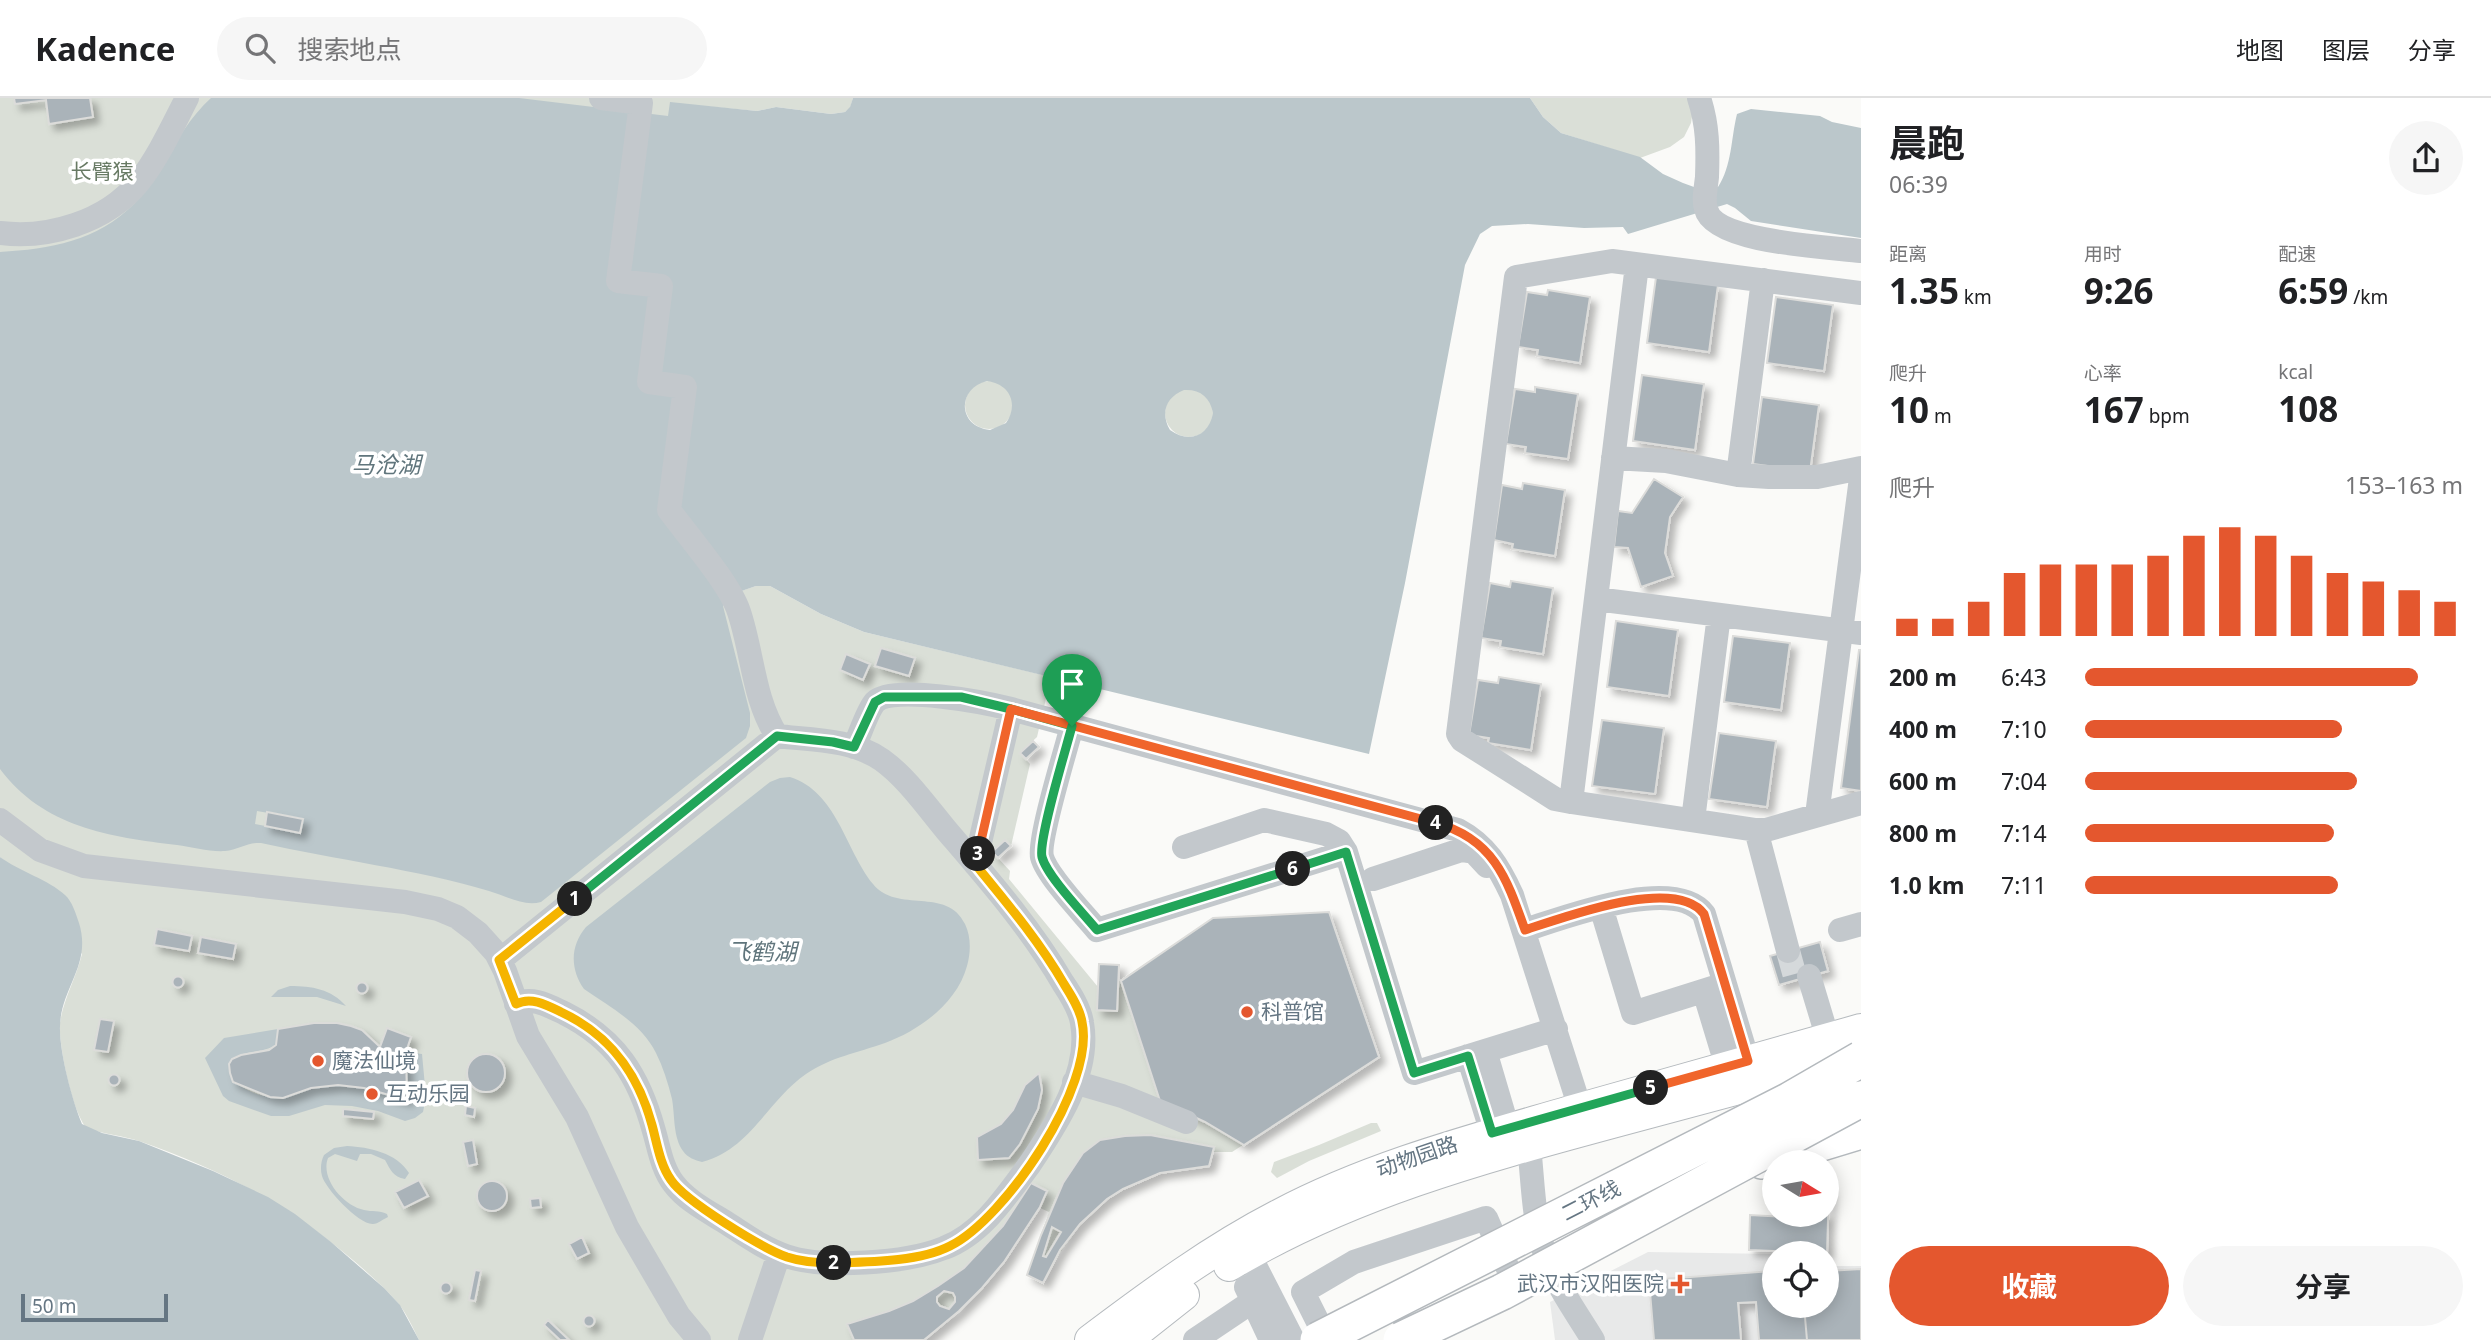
<!DOCTYPE html>
<html lang="zh">
<meta charset="utf-8">
<style>
:root{--surface:#fff;--page:#f6f6f6;--text:#202124;--muted:#757577;--line:#e0e0e0;--accent:#e4572e}
body{margin:0;font-family:"Noto Sans","Noto Sans SC",sans-serif;background:var(--page);color:var(--text);height:100vh;display:flex;flex-direction:column;font-size:26px;white-space:nowrap}
*{box-sizing:border-box;margin:0}
p{font-size:23px;color:var(--muted)}
.icon{flex:none;width:38px;height:38px;fill:none;stroke:currentColor;stroke-width:2;stroke-linecap:round;stroke-linejoin:round}
.map{position:relative;flex:1;overflow:hidden}
.side{display:flex;flex-direction:column;background:var(--surface);width:630px}
.side>*{flex:none}
.needle{width:46px;rotate:101deg}
.controls{position:absolute;left:1762px;top:1052px;display:grid;gap:14px}
.controls a{display:grid;place-items:center;width:77px;height:77px;border-radius:50%;background:var(--surface);box-shadow:0 4px 18px #0003;font-size:35px}
.scale{position:absolute;left:21px;bottom:18px;width:147px;box-sizing:border-box;padding-left:7px;border:4px solid #657683;border-top:0;font-size:19px;line-height:24px;white-space:nowrap;color:#657683;-webkit-text-stroke:5px #fff;paint-order:stroke}
.pin{position:absolute;display:grid;place-items:center;width:60px;height:60px;color:#fff;margin:-72px -30px;border-radius:50% 50% 50% 0;rotate:-45deg;box-shadow:0 0 7px #0007}
.pin .icon{rotate:45deg}
.km{position:absolute;width:35px;height:35px;margin:-18px;border-radius:50%;background:#222;color:#fff;font-size:19px;line-height:35px;text-align:center}
.round{display:grid;place-items:center;flex:none;width:74px;height:74px;border-radius:37px;background:var(--page)}
.summary{display:flex;align-items:center;justify-content:space-between;height:119px;padding:0 28px}
h1{font-size:38px;font-weight:700;line-height:52px}
.figures{display:grid;grid-template-columns:repeat(3,1fr);gap:10px;height:119px;padding:7px 28px}
.figures div{display:grid;align-content:center}
.figures b{font-size:35px;font-weight:700}
.figures small{font-size:19px;font-weight:400}
.figures p{font-size:19px}
.chart{height:196px;padding:14px 28px}
.chart p{display:flex;justify-content:space-between}
.chart svg{width:100%;height:126px;margin-top:7px;stroke:var(--accent);stroke-width:6}
.cta{display:flex;gap:14px;margin-top:auto;padding:14px 28px}
.cta a{flex:1;height:80px;border-radius:42px;background:var(--accent);color:#fff;font-size:28px;font-weight:700;line-height:80px;text-align:center}
.cta a+a{background:var(--page);color:var(--text)}
ul{padding:0 28px;list-style:none;font-size:23px}
li{display:grid;grid-template-columns:112px 84px 1fr;align-items:center;height:52px}
li i{height:18px;border-radius:9px;background:var(--accent)}
header{display:flex;align-items:center;gap:42px;box-sizing:border-box;height:98px;padding:0 35px;background:var(--surface);border-bottom:2px solid var(--line)}
header strong{font-size:33px}
nav{display:flex;gap:38px;margin-inline-start:auto;font-size:24px}
.search{width:490px;height:63px;background:var(--page);display:flex;align-items:center;gap:18px;box-sizing:border-box;padding:0 24px;border-radius:38px;color:var(--muted);font-size:26px}
main{display:flex;flex:1;min-height:0}
.map>svg:first-child{display:block}
.built{fill:#e8e9e9}
.green{fill:#dadfd7}
.water{fill:#bbc7cb;fill-rule:evenodd}
.building{fill:#aab3b9;stroke:#dcdcda;stroke-width:2;fill-rule:evenodd;filter:url(#shadow)}
.lines{fill:none;stroke-linecap:round;stroke-linejoin:round}
.minor-tunnel{stroke:#d5d9db;stroke-width:24;stroke-dasharray:24 12;stroke-linecap:butt}
.major-casing{stroke:#b5babe;stroke-width:32}
.highway-casing{stroke:#b4b9bd;stroke-width:38}
.minor{stroke:#c3c8cc;stroke-width:24}
.major{stroke:#fff;stroke-width:30}
.highway{stroke:#fff;stroke-width:35}
.highway-bridge-casing{stroke:#b4b9bd;stroke-width:38;stroke-linecap:butt}
.highway-bridge{stroke:#fff;stroke-width:35}
.split-1-casing{stroke:#fff;stroke-width:14}
.split-2-casing{stroke:#fff;stroke-width:14}
.split-3-casing{stroke:#fff;stroke-width:14}
.split-4-casing{stroke:#fff;stroke-width:14}
.split-5-casing{stroke:#fff;stroke-width:14}
.split-6-casing{stroke:#fff;stroke-width:14}
.split-7-casing{stroke:#fff;stroke-width:14}
.split-1{stroke:#22a559;stroke-width:9}
.split-2{stroke:#f5b400;stroke-width:9}
.split-3{stroke:#f5b400;stroke-width:9}
.split-4{stroke:#f0652b;stroke-width:9}
.split-5{stroke:#f0652b;stroke-width:9}
.split-6{stroke:#22a559;stroke-width:9}
.split-7{stroke:#22a559;stroke-width:9}
.poi-dot{fill:#e4572e;stroke:#fff;stroke-width:2.5}
.labels{text-anchor:middle;stroke-width:7;stroke-linejoin:round;paint-order:stroke}
.park-label{font-size:21px;fill:#687a64;stroke:#fff}
.poi-label{font-size:21px;fill:#657683;stroke:#fff;text-anchor:start}
.street-label{font-size:21px;fill:#657683;stroke:#fff}
.water-label{font-size:23px;font-style:italic;fill:#60757c;stroke:#fff}
</style>
<header>
<strong>Kadence</strong>
<div class="search"><svg class="icon" aria-label="search" viewBox="0 0 24 24"><circle cx="10" cy="10" r="6"/><path d="M15 15l6 6"/></svg>搜索地点</div>
<nav><a>地图</a><a>图层</a><a>分享</a></nav>
</header>
<main>
<div class="map">
<svg width="1861" height="1242" viewBox="0 0 1861 1242">
<defs>
<filter id="shadow"><feDropShadow dx="6" dy="6" stdDeviation="3.5" flood-color="#0004"/></filter>
</defs>
<rect width="100%" height="100%" fill="#fafaf8"/>
<path class="built" d="M1648,1154L1774,1156V1208H1827V1168H1861V1242H1555L1550,1204Z"/>
<path class="green" d="M0,0H853L850,10L845,14L831,16L776,9L757,13L670,5L741,493L756,488H770L821,516L864,534L1051,579L1037,639L1020,655L1030,666L1011,748L998,760L1010,773L1009,781L1098,889L1097,912L1117,913L1118,884L1213,820L1329,814L1379,959L1232,1054H1213L1209,1068C1122,1074 1082,1111 1043,1185L1027,1177L1049,1114L1040,1110C1010,1159 972,1208 924,1242H419C413,1230 407,1216 398,1205C383,1188 365,1172 348,1158C285,1105 217,1070 139,1043C123,1038 105,1036 88,1031C73,1019 58,945 60,925C63,902 76,880 82,856L11,768L0,759Z
M1530,0H1695L1691,25L1684,39L1670,49L1640,60L1561,35L1543,19Z
M965 307a24 24 0 1 1 48 0a24 24 0 1 1-48 0Z
M1165 315a24 24 0 1 1 48 0a24 24 0 1 1-48 0Z
M1371,1025H1377L1381,1033L1309,1063L1277,1080L1271,1074L1274,1064L1319,1047Z"/>
<path class="water" d="M211,0H519L668,18L670,4L757,13L776,9L831,16L845,14L850,9L853,0H1530L1543,19L1561,35L1640,59L1663,76L1683,85L1694,89H1718C1732,68 1731,40 1737,16L1751,11L1820,18L1832,24L1861,30V140L1751,123L1735,110L1727,106L1628,136L1623,129L1584,130L1528,126L1492,128L1480,136L1465,167L1405,485L1369,656L864,534L821,516L770,488H756L727,498L723,508L750,615V628L746,640L541,804C524,809 506,798 489,793C415,771 337,762 261,745C248,744 238,752 225,753C210,754 192,749 177,747C110,739 43,729 0,671V154C50,151 97,143 134,106C145,94 154,78 162,65C178,42 190,19 211,0ZM987,283C1010,286 1019,306 1006,325L990,332C958,329 956,291 987,283ZM1184,292C1200,291 1210,299 1213,315C1209,338 1189,346 1170,332C1160,315 1166,299 1184,292ZM257,713L303,721L301,735L255,726Z
M790,679C837,694 845,751 873,786C897,816 947,788 965,826C971,838 971,854 967,868C957,905 920,932 885,945C857,955 831,959 806,976C767,1003 751,1051 702,1064C695,1062 688,1060 683,1053C673,1039 675,1018 672,1001C668,985 663,969 656,955C642,926 610,909 584,891C570,871 570,848 586,829L770,684L780,680Z
M0,759C19,773 49,782 65,797C72,803 76,816 79,825C92,867 61,889 60,928C59,953 72,1002 82,1026L102,1035L139,1043L213,1073L268,1099L295,1116L331,1144L384,1190L400,1207L419,1242H0Z
M290,888C312,888 331,891 346,908L317,899H271L278,892Z
M278,931L276,947C255,960 219,947 234,984C276,1012 285,992 326,987C352,984 383,993 406,1002L408,999L406,954L422,956L426,999L423,1014L415,1020L405,1023L378,1013L352,1008L325,1007L289,1018H271L229,1003L223,998L205,960L224,940Z
M347,1048C369,1049 397,1055 409,1075L405,1081C393,1079 390,1071 385,1062L371,1056H360L357,1063L335,1056L328,1060C320,1081 344,1108 364,1112C372,1114 379,1112 387,1116L388,1119C383,1121 378,1126 373,1126C359,1127 325,1090 322,1078C320,1071 321,1063 324,1057L334,1050Z"/>
<path class="building" d="M14,0H90L93,19L49,26L46,2L15,6Z
M1656,179L1718,187L1709,254L1647,245Z
M1548,192L1590,199L1580,265L1537,258L1538,252L1518,249L1527,194L1547,197Z
M1776,199L1833,207L1824,273L1767,265Z
M1642,277L1704,286L1695,352L1633,343Z
M1535,289L1578,296L1568,361L1525,355L1526,349L1506,346L1515,291L1535,294Z
M1762,299L1819,307L1810,374L1753,366Z
M1654,381L1683,399L1670,419L1665,455L1673,478L1641,489L1628,450L1614,449L1618,413L1632,415Z
M1523,385L1565,392L1555,458L1512,451L1513,446L1494,442L1502,387L1522,391Z
M1511,483L1553,490L1543,556L1500,549L1501,543L1481,540L1490,485L1510,489Z
M1616,523L1678,532L1669,598L1607,589Z
M1733,538L1790,545L1781,612L1724,604Z
M881,550L915,560L909,578L875,568Z
M1859,552H1861V693L1841,690Z
M846,556L870,566L863,582L840,572Z
M1499,579L1541,586L1531,652L1488,645L1489,640L1469,637L1478,582L1498,585Z
M1602,622L1664,630L1655,696L1592,688Z
M1719,635L1776,643L1767,709L1709,701Z
M1033,643L1039,649L1026,661L1020,655Z
M267,714L303,721L300,735L265,728Z
M1005,742L1011,748L998,760L992,754Z
M1329,814L1379,959L1244,1047L1205,1024L1160,1003L1121,883L1213,820Z
M157,831L192,838L189,853L154,847Z
M201,839L236,846L233,861L198,855Z
M1820,844L1828,873L1779,887L1770,858Z
M1099,866L1119,867L1117,913L1097,912Z
M172.5 884a5.5 5.5 0 1 1 11 0a5.5 5.5 0 1 1-11 0Z
M356.5 890a5.5 5.5 0 1 1 11 0a5.5 5.5 0 1 1-11 0Z
M100,921L114,923L108,954L94,952Z
M314,925H337L351,928L362,932L380,949L387,930L411,939L406,954L407,1002L364,990L338,987L311,990L283,1000L270,999L233,984L230,975L229,966L232,961L241,957L269,952L276,947L278,931Z
M467 975a19 19 0 1 1 38 0a19 19 0 1 1-38 0Z
M1039,975L1042,992L1038,1011L1020,1046L1009,1060L978,1062L977,1039L1001,1026L1013,1012L1025,987Z
M108.5 982a5.5 5.5 0 1 1 11 0a5.5 5.5 0 1 1-11 0Z
M466,1008L475,1010L474,1019L465,1017Z
M343,1011L374,1014L373,1021L343,1018Z
M1150,1037L1214,1049L1209,1068L1160,1075L1123,1091L1107,1101L1080,1126L1060,1152L1043,1185L1027,1177L1041,1137L1063,1085L1083,1055L1100,1042L1125,1038ZM1052,1129L1061,1134L1046,1159L1043,1158Z
M473,1042L477,1066L468,1068L463,1044Z
M419,1082L428,1098L404,1110L395,1094Z
M477 1098a15 15 0 1 1 30 0a15 15 0 1 1-30 0Z
M1031,1085L1047,1093L1040,1109L1004,1164L982,1190L959,1213L924,1242H854L847,1226L889,1213L913,1203L938,1188L964,1170L1003,1128ZM944,1193L953,1195L955,1199V1204L949,1211L940,1208L937,1204V1199Z
M1827,1090H1829L1827,1155L1749,1152L1750,1117L1787,1119V1116H1827Z
M540,1100L541,1109L531,1110L530,1101Z
M582,1139L589,1155L577,1161L569,1146Z
M1861,1171V1242H1807L1804,1208H1827V1173Z
M475,1172L481,1173L475,1203L469,1202Z
M1772,1173V1178L1774,1177V1208H1804L1807,1242H1759L1756,1204L1738,1205L1741,1242H1654L1649,1182Z
M440.5 1190a5.5 5.5 0 1 1 11 0a5.5 5.5 0 1 1-11 0Z
M583.5 1223a5.5 5.5 0 1 1 11 0a5.5 5.5 0 1 1-11 0Z
M548,1222L569,1242H560L544,1227Z"/>
<g class="lines">
<path class="minor-tunnel" d="M1788,853L1796,882"/>
<g class="major-casing">
<path id="major" d="M1229,1168C1347,1097 1479,1061 1612,1025C1689,1004 1766,983 1843,963
M1090,1242C1151,1196 1212,1151 1280,1116C1371,1068 1471,1042 1570,1013C1667,986 1764,959 1861,931
M1127,1242L1184,1197"/>
</g>
<g class="highway-casing">
<path id="highway" d="M1762,1063L1861,1033"/>
</g>
<path class="minor" d="M601,0L641,5L618,183L661,188L649,284L685,289L669,412C688,438 730,486 739,514C753,556 753,600 777,638
M1699,0C1708,27 1708,51 1707,79C1706,89 1703,102 1706,111C1714,145 1830,149 1861,153
M0,135C48,141 106,124 138,85C158,60 172,29 187,0
M1861,195L1612,163L1516,179L1458,636L1462,642L1555,701L1571,704L1756,732H1766L1861,705
M1613,360L1666,363L1738,377L1769,379H1817L1861,370
M1738,377L1763,182
M1596,501L1861,535
M1072,628C1066,651 1038,742 1042,759C1047,778 1083,815 1097,832L1346,754
M854,649C860,637 867,613 875,604C892,586 987,605 1011,611L1458,732C1486,747 1499,769 1512,797L1580,1010
M1571,704L1637,167
M1817,717L1861,380
M0,722L40,752L84,768L405,804L438,811L457,819L478,835L496,855L505,873L528,938L577,1019L627,1129L679,1218L699,1242
M1693,722L1719,517
M1756,732L1788,853
M1184,749L1264,722L1326,736L1339,743L1346,754L1414,975L1556,931
M975,766L1011,611
M1373,781L1461,752L1474,754L1487,768
M1601,809L1633,915L1725,886
M1525,832C1563,820 1674,777 1704,816L1748,963
M1840,832L1861,826
M500,862L777,638C811,642 852,641 882,662C907,680 927,709 947,733C988,781 1031,830 1063,885C1071,897 1080,911 1082,925C1091,975 1056,1027 1030,1066C1007,1097 982,1136 944,1150C907,1165 824,1171 786,1158C764,1151 744,1136 725,1124C707,1113 686,1102 674,1086C662,1071 659,1050 654,1033C639,978 616,941 564,915C549,908 532,898 516,906
M1809,878L1828,941
M1704,893L1727,969
M1485,953L1508,1031
M1468,958L1492,1035
M1074,984L1122,998L1186,1024
M1529,1048C1533,1083 1533,1123 1545,1156C1556,1187 1576,1214 1593,1242
M1249,1156L1293,1242
M1246,1189L1271,1242
M750,1242L779,1156
M1195,1242L1268,1193
M1327,1242L1303,1194L1354,1164L1486,1120L1516,1189L1504,1194"/>
<use href="#major" class="major"/>
<use href="#highway" class="highway"/>
<g class="highway-bridge-casing">
<path id="highway-bridge" d="M1318,1242L1790,1002L1861,961
M1401,1242L1502,1194L1861,1001"/>
</g>
<use href="#highway-bridge" class="highway-bridge"/>
</g>
<g class="lines">
<g class="split-1-casing">
<path id="split-1" d="M575,801L777,638L833,644L854,649L875,604L884,599H961L1011,611L1072,628"/>
</g>
<g class="split-2-casing">
<path id="split-2" d="M575,801L499,862L516,906C531,898 547,907 561,914C610,937 638,975 652,1027C657,1045 660,1067 671,1082C685,1103 762,1150 787,1159C802,1164 818,1165 834,1165"/>
</g>
<g class="split-3-casing">
<path id="split-3" d="M834,1165C868,1164 919,1164 950,1148C1005,1121 1096,987 1082,924C1080,911 1071,897 1064,886C1039,843 1007,805 975,766L978,756"/>
</g>
<g class="split-4-casing">
<path id="split-4" d="M978,756L1011,611L1436,725"/>
</g>
<g class="split-5-casing">
<path id="split-5" d="M1436,725C1494,741 1507,781 1525,832C1563,820 1675,777 1704,816L1748,963L1651,990"/>
</g>
<g class="split-6-casing">
<path id="split-6" d="M1293,771L1346,754L1414,975L1468,958L1492,1035L1651,990"/>
</g>
<g class="split-7-casing">
<path id="split-7" d="M1072,628C1066,651 1038,742 1042,759C1047,778 1083,815 1097,832L1293,771"/>
</g>
<use href="#split-1" class="split-1"/>
<use href="#split-2" class="split-2"/>
<use href="#split-3" class="split-3"/>
<use href="#split-4" class="split-4"/>
<use href="#split-5" class="split-5"/>
<use href="#split-6" class="split-6"/>
<use href="#split-7" class="split-7"/>
</g>
<g class="poi-dot">
<circle cx="1247" cy="914" r="7"/>
<circle cx="318" cy="963" r="7"/>
<circle cx="372" cy="996" r="7"/>
<path d="M1676.5 1175.5h7v7h7v7h-7v7h-7v-7h-7v-7h7z"/>
</g>
<g class="labels">
<g class="park-label">
<text x="102" y="81">长臂猿</text>
</g>
<g class="poi-label">
<text x="1261" y="921">科普馆</text>
<text x="332" y="970">魔法仙境</text>
<text x="386" y="1003">互动乐园</text>
<text x="1664" y="1193" text-anchor="end">武汉市汉阳医院</text>
</g>
<g class="street-label">
<text transform="translate(1417 1059) rotate(-19)" y="7">动物园路</text>
<text transform="translate(1591 1103) rotate(-27)" y="7">二环线</text>
</g>
<g class="water-label">
<text x="386" y="375">马沧湖</text>
<text x="762" y="862">飞鹤湖</text>
</g>
</g>
</svg>
<div class="controls">
<a><svg class="needle" viewBox="-14 -14 28 28"><path d="M0-13l5 13h-10z" fill="#e53935"/><path d="M0 13l5-13h-10z" fill="#757577"/></svg></a>
<a><svg class="icon" aria-label="locate" viewBox="0 0 24 24"><circle cx="12" cy="12" r="6"/><path d="M12 2v4M12 18v4M2 12h4M18 12h4"/></svg></a>
</div>
<div class="scale">50 m</div>
<div class="pin" style="left:1072px;top:628px;background:#1e9e55"><svg class="icon" aria-label="arrive" viewBox="0 0 24 24"><path d="M6 21V4h12l-3 4 3 4H6"/></svg></div>
<b class="km" style="left:575px;top:801px">1</b>
<b class="km" style="left:834px;top:1165px">2</b>
<b class="km" style="left:978px;top:756px">3</b>
<b class="km" style="left:1436px;top:725px">4</b>
<b class="km" style="left:1651px;top:990px">5</b>
<b class="km" style="left:1293px;top:771px">6</b>
</div>
<section class="side">
<div class="summary"><div><h1>晨跑</h1><p>06:39</p></div><a class="round"><svg class="icon" aria-label="share" viewBox="0 0 24 24"><path d="M12 15V3M7 8l5-5 5 5M5 13v7h14v-7"/></svg></a></div>
<div class="figures">
<div><p>距离</p><b>1.35<small> km</small></b></div>
<div><p>用时</p><b>9:26</b></div>
<div><p>配速</p><b>6:59<small> /km</small></b></div>
</div>
<div class="figures">
<div><p>爬升</p><b>10<small> m</small></b></div>
<div><p>心率</p><b>167<small> bpm</small></b></div>
<div><p>kcal</p><b>108</b></div>
</div>
<div class="chart"><p><span>爬升</span>153–163 m</p>
<svg viewBox="0 0 160 44" preserveAspectRatio="none"><path d="M5 44V38M15 44V38M25 44V32M35 44V22M45 44V19M55 44V19M65 44V19M75 44V16M85 44V9M95 44V6M105 44V9M115 44V16M125 44V22M135 44V25M145 44V28M155 44V32"/></svg>
</div>
<ul>
<li><b>200 m</b>6:43<i style="width:88%"></i></li>
<li><b>400 m</b>7:10<i style="width:68%"></i></li>
<li><b>600 m</b>7:04<i style="width:72%"></i></li>
<li><b>800 m</b>7:14<i style="width:66%"></i></li>
<li><b>1.0 km</b>7:11<i style="width:67%"></i></li>
</ul>
<div class="cta"><a>收藏</a><a>分享</a></div>
</section>
</main>
